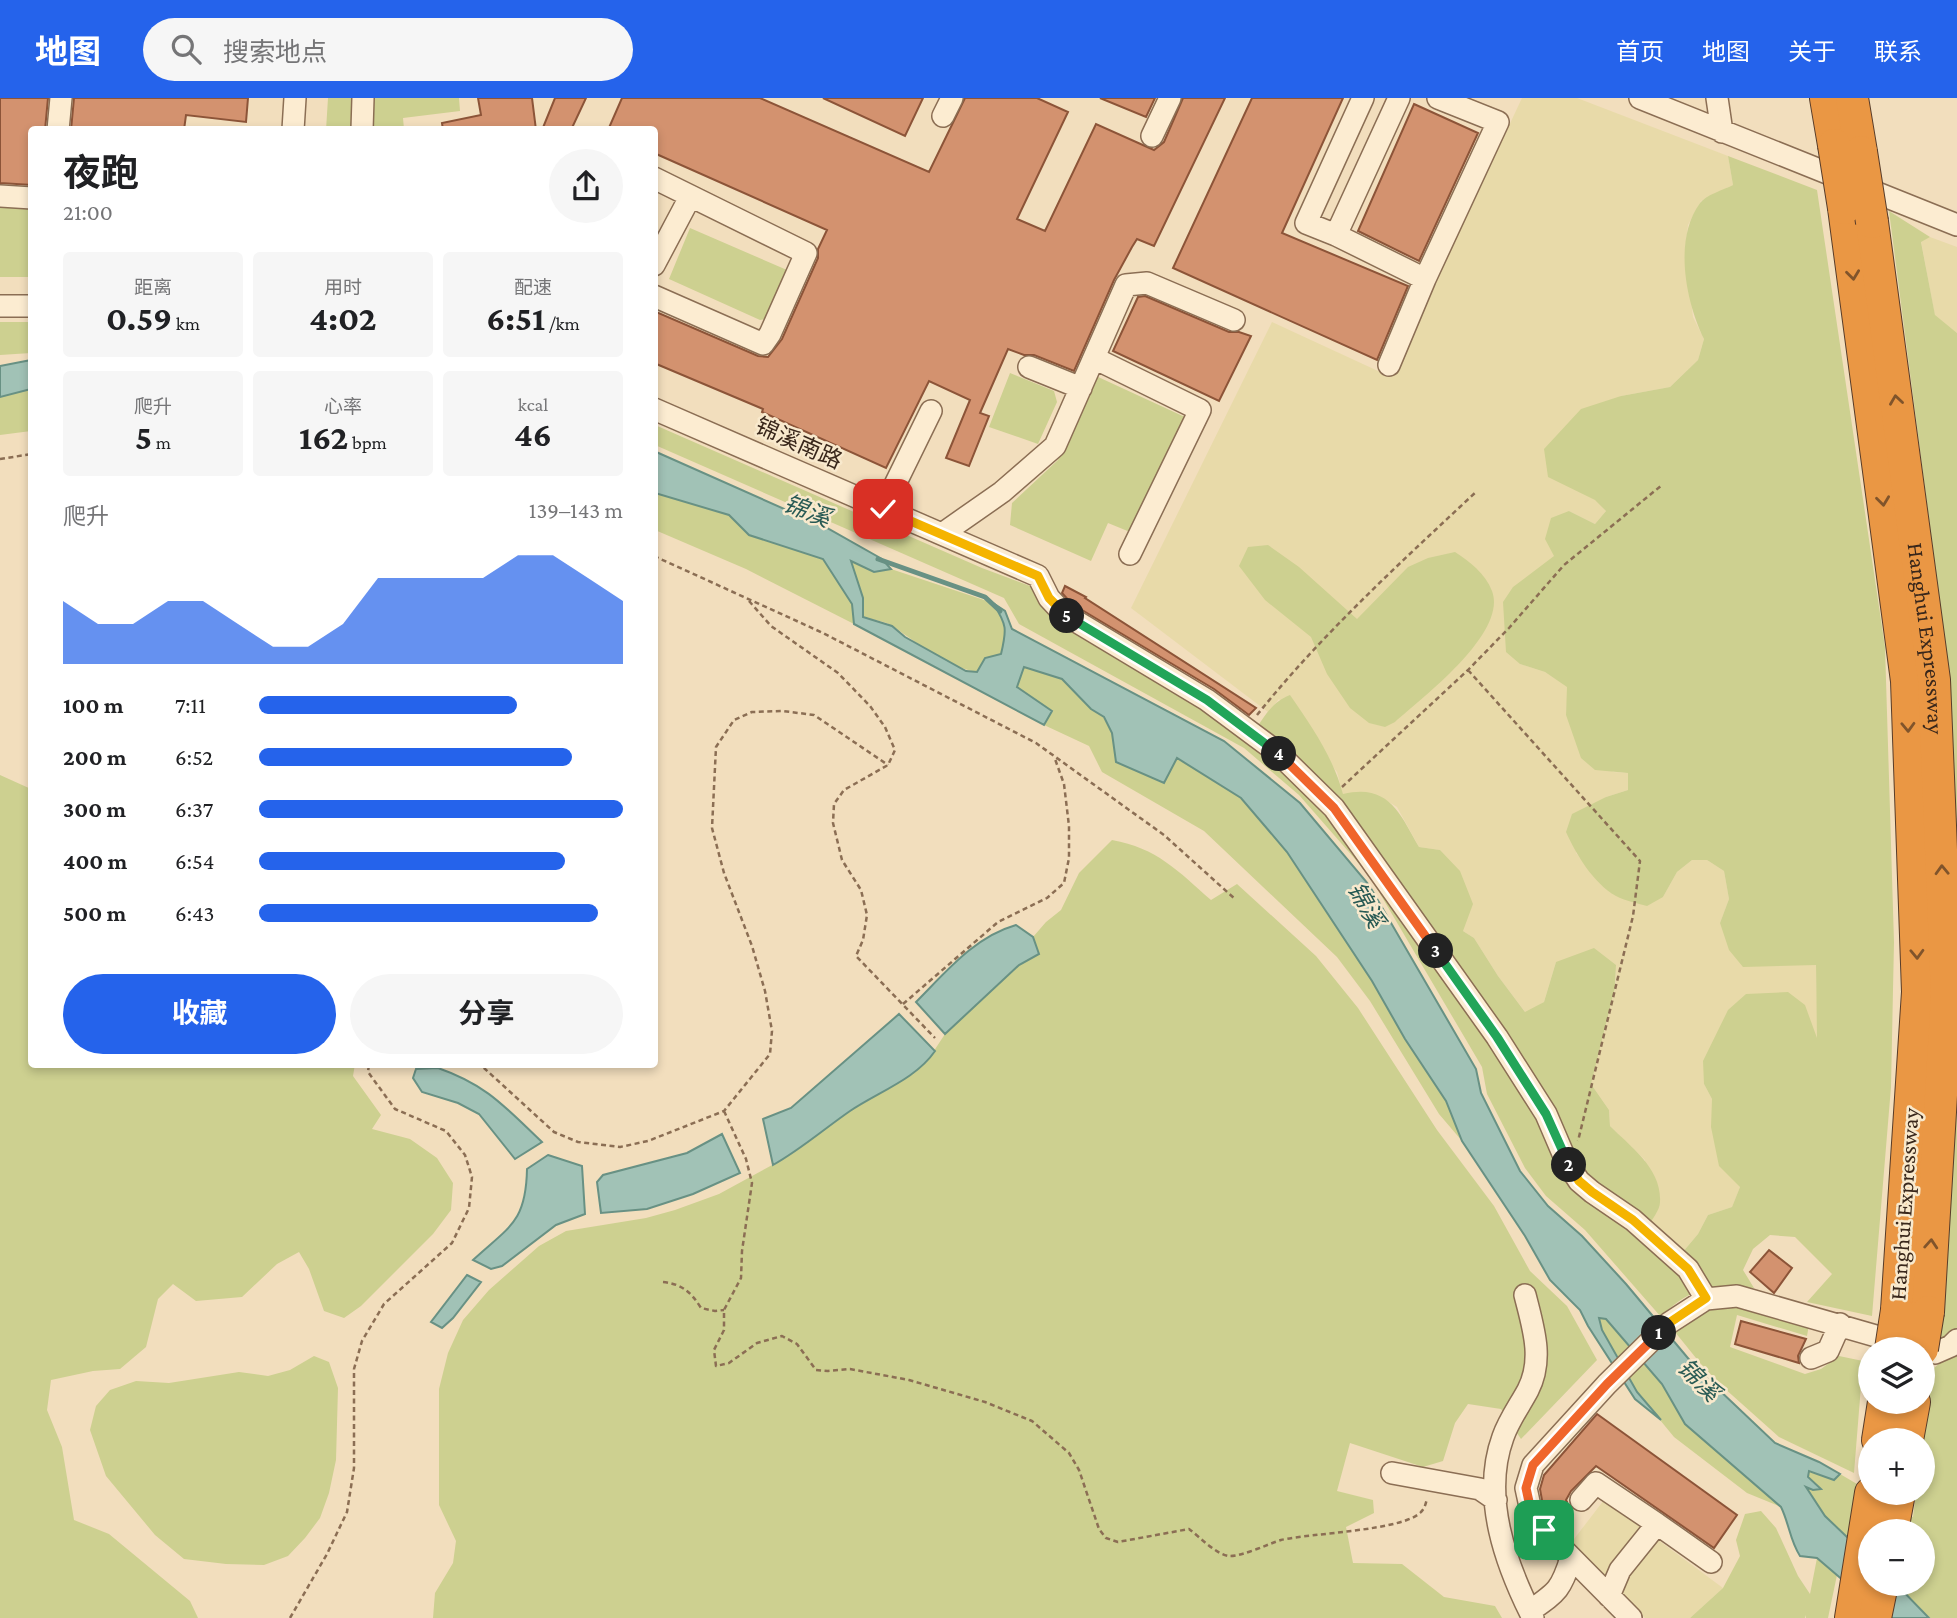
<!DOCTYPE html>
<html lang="zh">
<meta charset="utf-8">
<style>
:root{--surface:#fff;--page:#f6f6f6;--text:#202124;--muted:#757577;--accent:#2563eb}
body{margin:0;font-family:"Crimson Pro","Noto Sans SC",serif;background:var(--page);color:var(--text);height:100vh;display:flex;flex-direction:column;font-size:26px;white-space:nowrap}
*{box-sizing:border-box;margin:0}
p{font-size:23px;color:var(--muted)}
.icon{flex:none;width:38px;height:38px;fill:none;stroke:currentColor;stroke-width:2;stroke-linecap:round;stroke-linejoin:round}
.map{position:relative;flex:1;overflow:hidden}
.panel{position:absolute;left:28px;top:28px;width:630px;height:942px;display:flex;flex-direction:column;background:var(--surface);border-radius:7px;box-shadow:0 4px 10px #0003}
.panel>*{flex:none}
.controls{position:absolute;left:1858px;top:1239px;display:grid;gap:14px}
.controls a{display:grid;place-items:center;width:77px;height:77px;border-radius:50%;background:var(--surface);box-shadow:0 4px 10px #0003;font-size:35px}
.pin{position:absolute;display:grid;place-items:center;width:60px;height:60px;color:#fff;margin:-30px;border-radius:14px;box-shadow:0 4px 10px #0006}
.km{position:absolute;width:35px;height:35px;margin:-18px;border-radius:50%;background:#222;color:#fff;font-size:19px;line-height:35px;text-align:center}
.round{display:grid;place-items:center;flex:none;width:74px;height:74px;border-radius:37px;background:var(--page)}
.headline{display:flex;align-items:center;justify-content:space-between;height:119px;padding:0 35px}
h1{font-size:38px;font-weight:700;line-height:52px}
.figures{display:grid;grid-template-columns:repeat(3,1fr);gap:10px;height:119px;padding:7px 35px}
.figures div{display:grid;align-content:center;border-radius:7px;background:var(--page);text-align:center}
.figures b{font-size:35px;font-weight:700}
.figures small{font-size:19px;font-weight:400}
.figures p{font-size:19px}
.chart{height:196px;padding:14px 35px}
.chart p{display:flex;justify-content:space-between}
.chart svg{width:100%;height:126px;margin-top:7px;fill:var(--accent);opacity:.7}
.cta{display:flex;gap:14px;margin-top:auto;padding:14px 35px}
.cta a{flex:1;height:80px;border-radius:42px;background:var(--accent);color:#fff;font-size:28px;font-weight:700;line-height:80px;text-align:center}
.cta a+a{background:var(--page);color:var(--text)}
ul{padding:0 35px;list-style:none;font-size:23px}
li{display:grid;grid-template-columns:112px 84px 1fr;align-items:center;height:52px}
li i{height:18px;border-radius:9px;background:var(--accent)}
header{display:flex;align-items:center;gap:42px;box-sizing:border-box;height:98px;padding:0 35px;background:var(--accent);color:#fff}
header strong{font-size:33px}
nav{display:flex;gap:38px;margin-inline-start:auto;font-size:24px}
.search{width:490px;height:63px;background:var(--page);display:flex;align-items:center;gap:18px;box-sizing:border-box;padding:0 24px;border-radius:38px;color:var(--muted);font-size:26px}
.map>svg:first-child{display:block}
.farmland{fill:#e8daa9}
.green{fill:#cdd090}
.water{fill:#a1c2b6;stroke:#689184;stroke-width:2}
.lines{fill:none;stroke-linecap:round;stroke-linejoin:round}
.stream{stroke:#689184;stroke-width:5}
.building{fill:#d3926f;stroke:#8c5438;stroke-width:2}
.minor-casing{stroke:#8b6e54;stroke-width:24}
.highway-casing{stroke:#583c29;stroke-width:34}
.path{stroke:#8b6e54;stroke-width:2.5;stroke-dasharray:5 3.5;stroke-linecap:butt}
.minor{stroke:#fcecd1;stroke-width:21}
.highway{stroke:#ea9744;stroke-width:32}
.highway-bridge-casing{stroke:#583c29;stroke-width:34;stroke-linecap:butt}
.highway-bridge{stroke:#ea9744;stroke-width:32}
.oneway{stroke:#80542b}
.split-1-casing{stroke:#fff;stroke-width:14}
.split-2-casing{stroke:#fff;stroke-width:14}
.split-3-casing{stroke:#fff;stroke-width:14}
.split-4-casing{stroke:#fff;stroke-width:14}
.split-5-casing{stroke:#fff;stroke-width:14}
.split-6-casing{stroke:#fff;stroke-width:14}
.split-1{stroke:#f0652b;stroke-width:9}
.split-2{stroke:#f5b400;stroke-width:9}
.split-3{stroke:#22a559;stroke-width:9}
.split-4{stroke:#f0652b;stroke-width:9}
.split-5{stroke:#22a559;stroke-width:9}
.split-6{stroke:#f5b400;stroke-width:9}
.labels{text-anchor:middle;stroke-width:5;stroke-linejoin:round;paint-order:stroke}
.street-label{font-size:23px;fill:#39271b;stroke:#f8e9cd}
.water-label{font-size:24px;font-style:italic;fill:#285a54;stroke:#f8e9cd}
</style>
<header>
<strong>地图</strong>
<div class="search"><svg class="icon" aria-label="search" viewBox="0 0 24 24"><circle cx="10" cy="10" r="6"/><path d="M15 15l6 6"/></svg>搜索地点</div>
<nav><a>首页</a><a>地图</a><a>关于</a><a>联系</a></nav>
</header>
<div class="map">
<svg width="1957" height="1520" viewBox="0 0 1957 1520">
<rect width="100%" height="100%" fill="#f2debd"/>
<path class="farmland" d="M1522,0H1577L1728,58L1733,87L1701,103L1688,127L1685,152L1693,219L1704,241L1698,262L1670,289L1621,298L1559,337L1545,351L1573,390L1596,402L1606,413L1595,426L1569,413L1520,566L1545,574L1568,589L1566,617L1613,674L1628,675V692L1606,699L1576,755L1596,780L1615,797L1663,799L1677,774L1692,762H1707L1724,773L1729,801L1720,825L1816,867L1818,942L1704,986L1712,1001L1740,1089L1732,1109L1708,1117L1698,1136L1682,1155L1648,1128L1645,1062L1610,1028L1609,1012L1591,986L1616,888V867L1556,864L1544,904L1526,915L1498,878L1474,840L1463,833L1440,752L1419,749L1397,709L1379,698L1343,697L1337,674L1279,601L1268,614L1131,510L1272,224L1391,279Z
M1930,139L1957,149V235L1935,218L1921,143Z
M1604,1402L1723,1490L1690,1520H1645L1571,1445Z"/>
<path class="green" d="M328,0H459L460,13L403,20L404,31L326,32Z
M1728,58L1817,92L1885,549L1894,844L1891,989L1872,1218L1807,1204L1832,1176L1795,1139L1770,1137L1753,1151L1743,1172L1754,1190C1712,1189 1692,1187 1661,1219L1585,1132L1546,1098L1525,1070L1487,996L1482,969L1369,777L1299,697L1244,650L1019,526L1004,500L655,347V327L982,470L1030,488L1043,509L1251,639C1262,622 1271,604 1290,597C1312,629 1333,659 1343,696C1389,685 1400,716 1419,749L1440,752L1460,773L1473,806L1463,833L1474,840L1498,878L1525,914L1544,904L1556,864L1594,850L1616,867L1615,890L1591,986L1609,1012L1610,1028C1631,1049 1662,1071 1660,1104C1660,1112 1652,1121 1648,1129L1682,1155L1698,1136L1708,1117L1732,1109L1740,1089L1719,1068L1711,1029L1712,1001L1704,986L1703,963L1728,912L1746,896L1788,894L1805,907L1817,940L1816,867L1743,869L1729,852L1720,825L1729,801L1724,773L1707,762H1692L1677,774L1663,799L1647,808C1637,805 1625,803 1616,798C1593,785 1576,756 1566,734L1572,716L1606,699L1628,692V675L1595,672L1581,660L1566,617L1567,589L1545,574L1520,566L1506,554L1503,504L1513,489L1554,458L1545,441L1551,420L1569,413L1595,426L1606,413L1595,402L1548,379L1544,351L1581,311L1621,298L1670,289L1698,262L1704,241C1686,204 1673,142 1700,105C1706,97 1723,92 1733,87Z
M0,104L31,107V179H0Z
M1889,113L1930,139L1921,144L1935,217L1957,235V1230L1937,1244L1952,687L1934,460Z
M690,130L787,172L771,220L760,222L669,181Z
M0,224H31V255L0,257Z
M1010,275L1054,293L1057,304L1038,346L989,329Z
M1096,278L1187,320L1130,434L1108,425L1091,463L1010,427L1012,405L1058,362Z
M31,291V333L0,337V299Z
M654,395L729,417L750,437L823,461L852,506L854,526L746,471L655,432Z
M1268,447L1299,469L1357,521L1408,469L1428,460L1455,454C1470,464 1485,475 1492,493C1508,535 1422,600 1395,624L1385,629L1369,625L1350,610L1327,576L1311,539L1265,502L1239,468L1248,449Z
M851,463L874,474L891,471L993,505L1004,521L1007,532L1001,556L978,574C950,571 917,545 894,529C886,523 873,522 863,519V500Z
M1024,569L1062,581L1091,611L1103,619L1112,635L1116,664L1177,659L1241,700L1287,754L1372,883L1405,941L1446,1003L1462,1043L1439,1016L1370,903L1337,859L1204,733L1102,674L1089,648L1044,627L1052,613L1017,589Z
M0,677L31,691L32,966H355L353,978L381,1017L372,1031L410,1041L437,1060L453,1085L451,1112L433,1136L361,1208L344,1220L324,1213L309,1171L299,1154L277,1166L242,1199L196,1203L173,1186L158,1201L146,1249L120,1271L93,1273L51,1282L47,1312L62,1349L74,1422L109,1436L190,1503L198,1520H0Z
M1112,742C1157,750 1178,773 1211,802L1237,786L1316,858L1358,910L1437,1032L1494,1108L1530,1173L1567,1208L1597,1262L1521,1341L1501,1311L1468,1306L1455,1325L1443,1363L1423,1369L1350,1345L1337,1393L1373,1402L1374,1415L1346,1429L1353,1465L1402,1466L1444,1499L1495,1508L1502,1520H433L435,1495L453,1465L456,1443L439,1407V1291L448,1255L463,1222L489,1192L539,1148L566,1133L646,1120L675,1112L719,1096L787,1059L852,1011L926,965L945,936L1019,867L1039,856L1033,839L1046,824L1061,812L1079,775Z
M1734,1206L1809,1227L1807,1238L1737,1217L1730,1249L1805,1276L1821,1271L1839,1258L1863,1263L1854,1375L1779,1339L1723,1289L1700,1265L1675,1234C1697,1212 1704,1211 1734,1206Z
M1598,1220L1606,1221L1662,1286L1685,1326L1781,1409L1747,1395L1674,1339L1637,1294L1602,1232Z
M1957,1250V1520H1929L1896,1486H1923V1433H1871V1462L1825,1418L1805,1387L1809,1373L1833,1382L1840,1376L1913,1419L1916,1395H1923V1344L1933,1271Z
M314,1258L329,1264L338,1290L336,1362L329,1395L320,1420L305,1440L288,1458L264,1467L226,1466L184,1461L155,1437L106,1378L90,1332L96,1308L110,1292L136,1283L169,1285L239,1274L268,1278L290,1272Z
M1761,1413L1776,1430L1798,1478L1810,1496L1817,1460L1837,1477L1828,1520H1806V1517L1805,1520H1690L1723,1490L1740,1458L1736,1442L1745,1416Z"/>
<path class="water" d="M31,262V291L0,299V268Z
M654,353L827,430L882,461L891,471L874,474L851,463L863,500V519L892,528L905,539L966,573L977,574L985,560L1001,556C1007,531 1007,527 993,505L1005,513L1012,531L1224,643L1300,705L1369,787L1476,971L1481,995L1520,1073L1548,1108L1582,1138L1626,1186L1697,1271L1775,1345L1819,1364L1840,1376L1834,1382L1809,1373L1808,1379L1821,1391L1813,1392L1806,1389L1825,1418L1871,1462V1486H1896L1929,1520H1887L1817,1460L1800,1458C1790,1443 1789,1425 1781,1409L1685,1326L1662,1286L1606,1221L1599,1220L1602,1232L1637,1294L1661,1322L1635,1301L1588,1228L1580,1212L1550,1182L1525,1138L1462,1043L1446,1003L1405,941L1372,883L1287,754L1241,700L1177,660L1164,685L1116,664L1112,635L1104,619L1091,611L1062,581L1024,569L1017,589L1052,613L1044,627L854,526L852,506L823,461L749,437L729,417L655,395Z
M1016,827L1033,839L1039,856L1019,867L945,936L916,904C946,874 974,839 1016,827Z
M899,916L935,953C916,981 878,994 850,1013C824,1031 800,1052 773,1067L763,1021L791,1010Z
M438,970C487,987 505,1009 542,1044L515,1061L479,1016L458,1005L422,994L413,980L416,971Z
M722,1036L740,1075L693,1096L647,1111L601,1115L597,1084L603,1077L687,1055Z
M548,1057L582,1068L585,1116L556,1127L502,1168L491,1171L473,1162C510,1128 526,1124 527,1071Z
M467,1177L481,1184L453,1220L442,1230L431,1224Z"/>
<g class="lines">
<path class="stream" d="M878,461L985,499L1000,513"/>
</g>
<path class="building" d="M0,0H48L45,32H32V87L0,85Z
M74,0H248L246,24L186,17L184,32H71Z
M478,0H532L536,32H443L442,25L481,17Z
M555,0H586L571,32H542Z
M622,0H760L929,74L965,0H1037L1068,14L1017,121L1045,133L1096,26L1154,52L1164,44L1183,0H1225L1154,148L1137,141L1132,149L1114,182L1074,273L1034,257H1024L1008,251L980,315L989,318L969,368L946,360L970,302L929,283L886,370L762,314L763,311L654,265V213L758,258L768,259L782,241L818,160V151L827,132L654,55V32H608Z
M823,0H923L905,38Z
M1100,0H1155L1146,19Z
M1252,0H1343L1282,135L1408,188L1377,262L1173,170Z
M1414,6L1478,35L1419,163L1358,133Z
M1145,198L1229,234H1239L1251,238L1219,303L1113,253L1138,199Z
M1065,488L1086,499L1085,500L1256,610L1249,617L1214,591L1072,506L1062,495Z
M1769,1152L1792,1170L1774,1195L1750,1174Z
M1741,1223L1806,1241L1798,1258L1799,1265L1735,1246Z
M1597,1316L1737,1417L1714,1450L1596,1368L1571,1393L1566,1402L1567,1404L1553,1422L1543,1408L1540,1391L1544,1377Z"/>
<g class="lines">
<g class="minor-casing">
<path id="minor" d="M1363,0L1306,125L1336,137L1399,0
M1640,0L1957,127
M1717,0L1722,34
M943,18L952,0
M58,32L61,0
M293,32L295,0
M362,32L363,0
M1152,38L1170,0
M654,80L806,155L770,236L763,246L654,198
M0,98L32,100
M1336,137L1425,181
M654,167L690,99
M0,208H32
M1094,260L1200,312L1130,456
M1389,267L1425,181L1498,24L1438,0
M1029,269L1081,290
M654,311L1038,478L1049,500L1064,516L1207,602L1277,654L1334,710L1497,939L1546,1016L1567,1065L1579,1083L1592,1094L1633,1122L1688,1171L1706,1201
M883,411L931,313
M942,436L1002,394L1055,348L1126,187L1147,185L1234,222
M1525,1197C1533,1229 1544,1261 1528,1292C1520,1307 1509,1322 1503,1339C1481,1399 1506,1467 1533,1520
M1811,1260L1828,1253L1840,1226
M1392,1375L1480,1391L1496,1402
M1581,1402L1596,1385L1657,1426
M1609,1498L1620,1472L1657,1426L1711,1464
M1530,1513C1557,1494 1561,1492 1571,1460
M1631,1520L1544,1432L1531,1413L1526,1390L1533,1367L1607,1286L1669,1225L1706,1201L1737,1198L1935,1255L1951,1248L1957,1242"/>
</g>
<g class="highway-casing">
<g id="highway">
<path d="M1826,0L1834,47"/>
<path d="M1852,0L1861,54"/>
<path d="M1844,110L1907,583L1918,894L1897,1212"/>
<path id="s1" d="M1872,124L1934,582L1947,897L1928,1214"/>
<path d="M1878,1342L1884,1304"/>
<path d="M1907,1342L1914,1304"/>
<path d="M1892,1433L1899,1395"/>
<path d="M1851,1520L1871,1395"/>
<path d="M1875,1520L1882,1486"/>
</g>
</g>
<path class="path" d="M0,361L32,356
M654,458L823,535L1036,645L1164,737L1235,801
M749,503L771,528L838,575L870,608L885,629L895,652L888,667L844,692L834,706L833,725L842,762L861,792L867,817L863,842L856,858L935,940
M1468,572L1640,763L1633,818L1578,1043
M1257,617C1323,535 1400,465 1477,393
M1342,689L1468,572L1509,530L1564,467L1662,387
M903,906L998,824L1047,800L1064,785L1069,760V728L1064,686L1055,661
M476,966L484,970L554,1034L578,1044L620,1049L648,1043L724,1013L770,956L772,933L765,893L752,848L724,775L712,730L716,649L734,622L752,614L783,613L814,617L888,667
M724,1013L746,1061L752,1085L742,1153L741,1180L724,1212V1232L714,1252L716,1268L729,1265L757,1245L782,1238L797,1246L816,1272L828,1273L850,1271L909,1282L985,1304L1032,1323L1069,1355L1079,1372L1099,1431L1106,1440L1118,1444L1189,1431C1200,1439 1215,1456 1229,1458C1241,1459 1268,1446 1281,1442C1310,1435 1403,1433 1421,1414C1425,1410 1426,1405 1427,1400
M663,1184C682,1186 691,1194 701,1210L715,1213L724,1212
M290,1520L327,1456L347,1414L354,1370V1271L362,1243L384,1206L452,1145L469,1110L472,1079L465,1057L446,1033L395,1011L368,974L369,966"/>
<use href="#minor" class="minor"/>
<use href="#highway" class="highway"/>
<g class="highway-bridge-casing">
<path id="highway-bridge" d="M1834,47L1844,110
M1861,54L1872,124
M1891,1251L1897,1212
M1922,1251L1928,1214"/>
</g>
<use href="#highway-bridge" class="highway-bridge"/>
</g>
<defs><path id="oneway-chevron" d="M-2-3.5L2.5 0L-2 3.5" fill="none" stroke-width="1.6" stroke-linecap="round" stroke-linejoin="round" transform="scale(1.75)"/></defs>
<g class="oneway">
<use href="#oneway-chevron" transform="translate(1853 177) rotate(83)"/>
<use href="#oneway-chevron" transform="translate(1896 302) rotate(-98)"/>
<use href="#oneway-chevron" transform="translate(1883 403) rotate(83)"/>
<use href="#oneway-chevron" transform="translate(1908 629) rotate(88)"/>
<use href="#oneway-chevron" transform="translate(1942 772) rotate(-92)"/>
<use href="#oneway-chevron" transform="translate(1917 856) rotate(88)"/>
<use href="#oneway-chevron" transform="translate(1931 1146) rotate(-86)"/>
</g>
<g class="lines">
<g class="split-1-casing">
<path id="split-1" d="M1544,1432L1531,1413L1526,1390L1533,1367L1607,1286L1659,1235"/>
</g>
<g class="split-2-casing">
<path id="split-2" d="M1569,1067L1579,1083L1592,1094L1633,1122L1688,1171L1706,1200L1669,1225L1659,1235"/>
</g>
<g class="split-3-casing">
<path id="split-3" d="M1436,853L1497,939L1546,1016L1569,1067"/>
</g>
<g class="split-4-casing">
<path id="split-4" d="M1279,656L1334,710L1436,853"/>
</g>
<g class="split-5-casing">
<path id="split-5" d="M1067,518L1207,602L1279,656"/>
</g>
<g class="split-6-casing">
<path id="split-6" d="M883,411L1038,478L1049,500L1067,518"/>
</g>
<use href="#split-1" class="split-1"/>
<use href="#split-2" class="split-2"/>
<use href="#split-3" class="split-3"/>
<use href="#split-4" class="split-4"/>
<use href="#split-5" class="split-5"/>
<use href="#split-6" class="split-6"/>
</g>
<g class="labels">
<g class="street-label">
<text transform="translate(799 345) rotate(24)" y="8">锦溪南路</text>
<text dy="8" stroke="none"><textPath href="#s1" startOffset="420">Hanghui Expressway</textPath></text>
<text transform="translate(1904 1106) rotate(-86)" y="8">Hanghui Expressway</text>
</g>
<g class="water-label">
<text transform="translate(807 413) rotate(21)" y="8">锦溪</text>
<text transform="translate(1366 807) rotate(60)" y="8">锦溪</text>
<text transform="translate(1699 1282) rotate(45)" y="8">锦溪</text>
</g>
</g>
</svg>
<div class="controls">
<a><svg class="icon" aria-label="layers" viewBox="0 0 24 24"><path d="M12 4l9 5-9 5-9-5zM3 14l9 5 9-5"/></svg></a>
<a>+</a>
<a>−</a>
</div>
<div class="pin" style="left:1544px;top:1432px;background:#1e9e55"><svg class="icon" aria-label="arrive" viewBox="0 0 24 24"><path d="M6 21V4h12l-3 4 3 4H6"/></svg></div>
<div class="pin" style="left:883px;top:411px;background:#d93025"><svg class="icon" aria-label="check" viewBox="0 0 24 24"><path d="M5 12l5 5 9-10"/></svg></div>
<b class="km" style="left:1659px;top:1235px">1</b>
<b class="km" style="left:1569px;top:1067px">2</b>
<b class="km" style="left:1436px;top:853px">3</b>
<b class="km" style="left:1279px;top:656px">4</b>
<b class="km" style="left:1067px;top:518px">5</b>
<section class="panel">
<div class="headline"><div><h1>夜跑</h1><p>21:00</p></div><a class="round"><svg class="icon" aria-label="share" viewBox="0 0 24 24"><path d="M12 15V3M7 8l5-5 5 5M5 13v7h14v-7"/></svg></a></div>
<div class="figures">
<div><p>距离</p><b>0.59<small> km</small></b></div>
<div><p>用时</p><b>4:02</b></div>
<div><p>配速</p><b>6:51<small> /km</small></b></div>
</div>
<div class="figures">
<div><p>爬升</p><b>5<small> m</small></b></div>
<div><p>心率</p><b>162<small> bpm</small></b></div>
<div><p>kcal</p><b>46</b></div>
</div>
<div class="chart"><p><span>爬升</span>139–143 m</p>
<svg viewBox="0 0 160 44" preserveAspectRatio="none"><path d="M0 44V22L10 30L20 30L30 22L40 22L50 30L60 38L70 38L80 30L90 14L100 14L110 14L120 14L130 6L140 6L150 14L160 22V44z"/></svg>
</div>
<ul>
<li><b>100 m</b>7:11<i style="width:71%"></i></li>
<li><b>200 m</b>6:52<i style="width:86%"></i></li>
<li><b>300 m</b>6:37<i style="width:100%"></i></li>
<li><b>400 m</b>6:54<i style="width:84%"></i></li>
<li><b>500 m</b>6:43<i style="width:93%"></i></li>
</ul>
<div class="cta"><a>收藏</a><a>分享</a></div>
</section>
</div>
